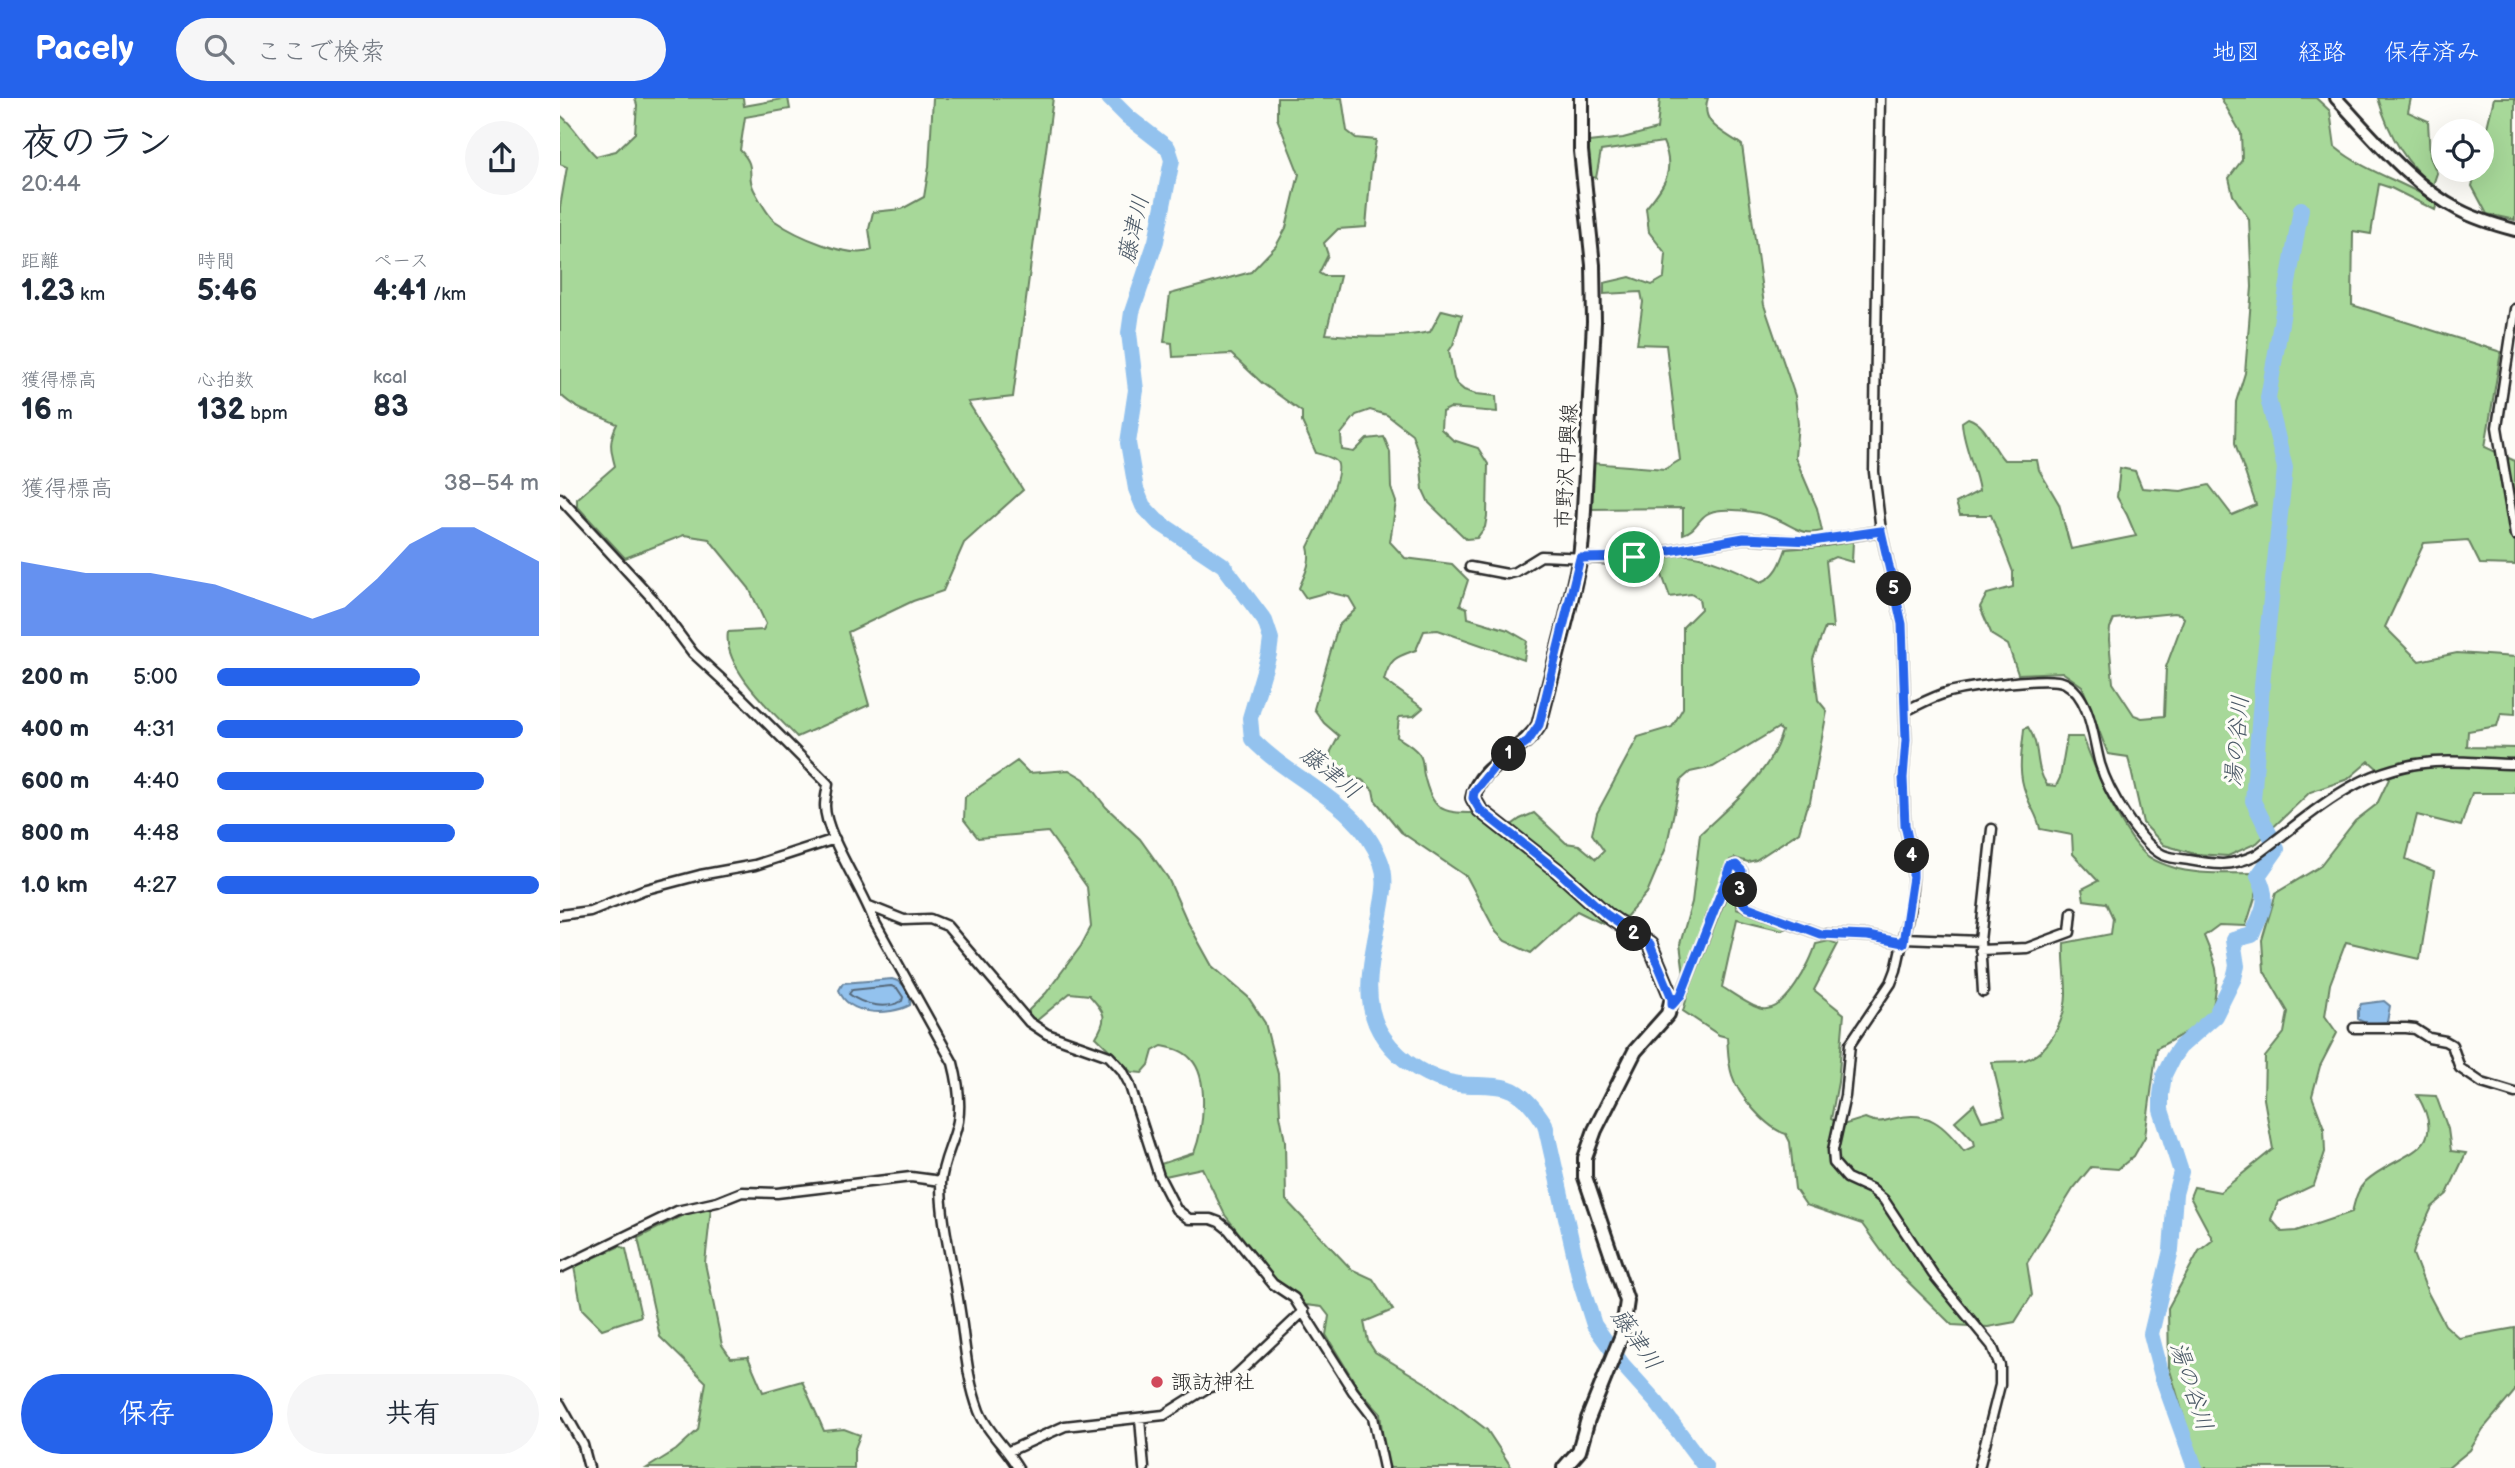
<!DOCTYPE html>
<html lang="ja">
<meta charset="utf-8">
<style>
:root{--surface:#fff;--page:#f6f6f7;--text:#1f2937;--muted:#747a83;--accent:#2563eb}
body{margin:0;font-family:"Balsamiq Sans","Klee One",sans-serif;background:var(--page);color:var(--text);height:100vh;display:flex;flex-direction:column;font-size:26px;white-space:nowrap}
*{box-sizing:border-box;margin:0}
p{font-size:23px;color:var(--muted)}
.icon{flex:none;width:38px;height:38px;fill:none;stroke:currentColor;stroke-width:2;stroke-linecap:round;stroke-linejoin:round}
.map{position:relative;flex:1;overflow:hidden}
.details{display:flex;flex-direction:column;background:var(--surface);width:560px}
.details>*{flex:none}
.fabs{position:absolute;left:1871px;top:21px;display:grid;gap:14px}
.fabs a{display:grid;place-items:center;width:63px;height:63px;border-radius:50%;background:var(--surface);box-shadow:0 7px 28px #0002;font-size:35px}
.pin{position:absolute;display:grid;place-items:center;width:60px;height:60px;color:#fff;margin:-30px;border:4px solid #fff;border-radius:50%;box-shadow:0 2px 7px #0007}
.km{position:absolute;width:35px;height:35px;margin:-18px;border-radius:50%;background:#222;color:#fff;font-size:19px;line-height:35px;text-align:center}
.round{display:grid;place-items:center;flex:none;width:74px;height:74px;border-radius:37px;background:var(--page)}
.headline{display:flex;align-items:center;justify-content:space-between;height:119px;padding:0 21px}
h1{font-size:38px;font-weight:800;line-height:52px}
.figures{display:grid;grid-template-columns:repeat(3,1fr);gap:10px;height:119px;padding:7px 21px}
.figures div{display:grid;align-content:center}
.figures b{font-size:30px;font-weight:800}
.figures small{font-size:19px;font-weight:400}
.figures p{font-size:19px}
.chart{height:196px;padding:14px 21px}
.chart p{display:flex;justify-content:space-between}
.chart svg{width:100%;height:126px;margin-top:7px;fill:var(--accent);opacity:.7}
.primary-button{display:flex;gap:14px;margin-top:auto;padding:14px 21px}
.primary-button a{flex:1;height:80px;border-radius:42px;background:var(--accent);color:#fff;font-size:28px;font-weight:800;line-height:80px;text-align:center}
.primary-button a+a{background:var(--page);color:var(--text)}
ul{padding:0 21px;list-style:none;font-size:23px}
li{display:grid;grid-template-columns:112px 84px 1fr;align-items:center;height:52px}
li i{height:18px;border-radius:9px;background:var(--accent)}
header{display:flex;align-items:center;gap:42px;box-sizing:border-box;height:98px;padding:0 35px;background:var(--accent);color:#fff}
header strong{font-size:33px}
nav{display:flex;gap:38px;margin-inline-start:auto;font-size:24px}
.search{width:490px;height:63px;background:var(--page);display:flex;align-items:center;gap:18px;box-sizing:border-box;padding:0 24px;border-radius:38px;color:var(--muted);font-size:26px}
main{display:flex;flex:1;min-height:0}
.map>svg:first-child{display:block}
.green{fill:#a7d899;stroke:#698262;stroke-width:2;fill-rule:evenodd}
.water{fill:#93c2ee;stroke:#6986a0;stroke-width:2}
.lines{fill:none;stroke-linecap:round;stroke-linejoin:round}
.shore{stroke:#556779;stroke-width:2}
.river{stroke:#93c2ee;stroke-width:16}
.minor-casing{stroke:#2b2b2b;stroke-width:13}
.tertiary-casing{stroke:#2b2b2b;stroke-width:16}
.secondary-casing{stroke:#2b2b2b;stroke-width:18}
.minor{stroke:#fdfcf7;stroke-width:8}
.tertiary{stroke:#fdfcf7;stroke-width:10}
.secondary{stroke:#fdfcf7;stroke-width:12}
.route-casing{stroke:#fff;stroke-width:14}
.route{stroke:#2563eb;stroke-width:9}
.poi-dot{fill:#d1495b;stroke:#fdfcf7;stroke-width:2.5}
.labels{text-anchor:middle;stroke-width:6;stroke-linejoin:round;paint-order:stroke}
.street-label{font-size:21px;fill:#2b2b2b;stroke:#fdfcf7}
.poi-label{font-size:21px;fill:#2b2b2b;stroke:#fdfcf7;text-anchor:start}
.water-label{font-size:23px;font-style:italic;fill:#4a5866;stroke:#fdfcf7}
</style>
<header>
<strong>Pacely</strong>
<div class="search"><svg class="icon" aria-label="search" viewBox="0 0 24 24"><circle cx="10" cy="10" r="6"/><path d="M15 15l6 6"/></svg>ここで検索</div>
<nav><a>地図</a><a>経路</a><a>保存済み</a></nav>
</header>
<main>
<section class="details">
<div class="headline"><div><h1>夜のラン</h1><p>20:44</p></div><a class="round"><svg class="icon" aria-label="share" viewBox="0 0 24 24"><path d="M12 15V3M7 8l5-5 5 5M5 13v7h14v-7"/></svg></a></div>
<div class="figures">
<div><p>距離</p><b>1.23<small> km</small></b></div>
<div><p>時間</p><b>5:46</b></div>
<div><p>ペース</p><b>4:41<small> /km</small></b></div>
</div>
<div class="figures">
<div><p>獲得標高</p><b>16<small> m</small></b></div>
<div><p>心拍数</p><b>132<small> bpm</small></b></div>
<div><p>kcal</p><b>83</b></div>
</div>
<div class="chart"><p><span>獲得標高</span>38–54 m</p>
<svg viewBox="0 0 160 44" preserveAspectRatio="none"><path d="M0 44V18L10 20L20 22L30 22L40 22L50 24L60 26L70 30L80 34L90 38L100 34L110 24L120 12L130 6L140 6L150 12L160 18V44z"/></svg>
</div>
<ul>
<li><b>200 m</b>5:00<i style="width:63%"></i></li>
<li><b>400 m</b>4:31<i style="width:95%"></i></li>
<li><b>600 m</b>4:40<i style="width:83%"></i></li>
<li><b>800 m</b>4:48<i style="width:74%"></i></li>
<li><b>1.0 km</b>4:27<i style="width:100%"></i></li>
</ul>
<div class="primary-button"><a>保存</a><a>共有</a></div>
</section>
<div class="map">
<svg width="1955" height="1370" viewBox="0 0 1955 1370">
<rect width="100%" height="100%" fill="#fdfcf7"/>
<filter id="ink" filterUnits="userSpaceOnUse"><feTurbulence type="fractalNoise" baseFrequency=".0143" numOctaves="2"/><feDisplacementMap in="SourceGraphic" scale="14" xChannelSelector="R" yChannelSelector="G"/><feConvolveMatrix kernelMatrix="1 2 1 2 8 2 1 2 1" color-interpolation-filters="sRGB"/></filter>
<g filter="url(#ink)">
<path class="green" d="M75,0H183L184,8L228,0L230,11L185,19L180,52C198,71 185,75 194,92C199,101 207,117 215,123C235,137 289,162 312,152L309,131L313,114L342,111L364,99L369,69L373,0H493L453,299L408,304L463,392L404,445L383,493L353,503L288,534L309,607L237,639C214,615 162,570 168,534L203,532L206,526L189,490L149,441L124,437L65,460L17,408V401L55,368C50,350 49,342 57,326C37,316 17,314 0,296V109L7,69L0,66V17C15,28 22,45 36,58L56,53L75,35L77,7Z
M717,0H782L787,33L796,40L816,42L811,71L806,129L778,131L764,145L768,157L759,175L764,178H780L766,236C801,239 834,241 870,234L882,212L902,217L893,247L889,253L894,281L897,286L904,292L916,296L936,298L937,314L890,310L882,314L881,331L893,342L918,350L928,366L927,418L925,429L917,440L906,441L869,405L863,392L860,359L852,336L827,317L810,312L796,317L781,336L782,352L794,354L807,341L824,339L830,354L831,390L836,404L830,444L845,460L892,466L908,482L900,507L907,510L908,520L948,532L967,543L964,562L878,532L864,533L856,552C836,559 830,560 824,582L863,610L854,618L839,619L837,639C845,644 853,648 859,656C864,662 862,670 864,677C872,712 881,715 914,715L939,736L960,721L974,715L1006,745L1019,747L1036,761L1044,753L1032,736L1037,715L1078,639L1112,629L1123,610V529L1141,511L1139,501L1131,496L1110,499L1097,463C1104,461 1112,458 1119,457C1140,454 1182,474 1201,484C1216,479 1221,465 1226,451L1266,448L1293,443L1292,464L1275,459L1266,463L1273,530H1265L1253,561L1258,602L1267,613L1250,704L1246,710L1239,734L1196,762L1188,764L1175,760L1170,762L1165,774L1175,781L1176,810L1224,826L1226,830L1222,832L1177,821L1162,889C1172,895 1191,909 1202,911C1225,916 1251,864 1256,846L1269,843L1278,846L1254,892L1284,916L1278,984L1271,1021L1283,1027L1305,1020C1316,1025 1322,1024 1332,1021C1369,1011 1383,1027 1404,1053L1415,1048L1414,1043L1395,1023L1414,1006L1422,1023L1445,1018L1432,964C1441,963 1451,964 1460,963C1488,959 1506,921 1506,895C1506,878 1503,862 1504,845L1551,836L1553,820L1546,805L1524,802L1522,791L1538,783L1513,756L1512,737L1480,731C1478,718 1470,709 1466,696C1457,673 1462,654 1464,631L1468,629C1482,650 1473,666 1487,687L1496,688L1500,680L1507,639H1523C1535,671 1559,731 1584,755C1591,762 1608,768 1618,771C1643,777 1669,775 1694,775L1698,790L1686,828L1659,827L1644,838C1659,875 1660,874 1652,913L1627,934L1597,950L1585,1039L1574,1058L1558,1071L1531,1069L1513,1091L1467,1165L1472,1197L1455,1224L1428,1229L1392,1227L1334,1170L1302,1126L1246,1107L1235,1091L1230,1044L1226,1036C1206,1030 1178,997 1172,977C1168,965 1168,951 1167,939L1159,937L1123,913L1127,899L1120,846L1132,804L1140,736C1171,706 1210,677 1222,633L1218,630L1153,669L1130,674L1121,682L1106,750L1087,795L1066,819L1054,815L1043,826L1017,813L971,855L945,843L936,834L907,779L841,734L815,702L813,692L802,682L775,676L768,667L771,653L779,638L764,625L754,611L778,528L796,511L789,499L768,494L746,500L739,490C745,476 752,464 748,449C755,435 785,376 777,364C773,359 762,357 756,355L742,324V314L702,285L671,256L613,259L612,245L604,244L610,196L691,174L716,148L726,130L739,76L717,20Z
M1100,0H1148C1139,26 1164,34 1182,47L1204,207L1235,298L1238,326L1235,359L1257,410L1262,433C1244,438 1236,430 1221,423C1203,415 1181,411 1162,412C1137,413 1141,431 1123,436V410L1028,411L1032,365L1105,371L1120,362L1106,247L1077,246L1083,204L1081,194L1044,196V185L1070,179L1092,187L1104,180L1106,156L1089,134L1086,110C1104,88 1116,73 1103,44L1041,53L1036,80L1029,78L1026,55L1029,44L1063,40L1097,31Z
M1661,0H1756L1770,13L1775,49C1805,74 1845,84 1877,105L1875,112L1831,90L1819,86L1811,136L1793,133L1792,207L1941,254L1925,349L1955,363V467L1920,466L1908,442L1864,445L1825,529L1859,563L1897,555L1955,559V616L1941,615L1937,628L1908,633L1907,649L1955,650V695H1912L1901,728L1857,717L1846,761L1874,773L1860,861L1786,844L1770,886L1765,918L1777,935L1760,968L1752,998L1764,1030L1765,1054L1754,1087L1718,1104L1711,1121L1722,1134L1736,1133L1792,1114C1795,1103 1797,1092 1805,1084C1837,1054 1893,1056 1857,997L1876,998L1888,1031L1891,1053L1906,1055L1887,1096L1872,1109L1858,1139L1853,1156L1868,1195L1885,1227L1899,1240L1955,1230V1293L1923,1331L1910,1352L1888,1370H1639L1609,1269L1608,1210L1639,1153L1653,1142L1630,1099L1634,1089L1660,1094L1713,1051L1704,1001L1705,959L1724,935L1728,914L1704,873L1702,842L1716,795L1759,769L1795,723L1817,706L1829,681L1809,663L1788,681L1750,694L1697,745L1668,758L1635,756L1604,747L1583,725L1568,659L1548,656L1522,588L1502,574L1458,576L1448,547L1432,537L1420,509L1427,496L1453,489V474L1431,417H1400L1396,405L1419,393C1416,370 1403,348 1402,324L1408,320C1428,327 1431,348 1444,362H1477L1479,372L1499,406L1511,451L1576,438L1567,417L1557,399L1560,370L1575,373L1582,390L1621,393L1649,387L1672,417L1696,407L1675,345L1676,304L1685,275L1692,189L1689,121L1673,97L1669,80L1682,62L1681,35ZM1614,515L1620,516L1624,520L1606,569L1604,618L1582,620L1574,617L1553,585L1549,542L1550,530L1554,521Z
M1818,0H1851L1848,14L1868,23L1870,59L1877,75L1873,87C1844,66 1828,34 1818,0Z
M1934,0H1955V122L1927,116L1912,88L1916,72H1922V50Z
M457,663L469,675L509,672L524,681L546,709L580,741L608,780L627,823L652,868L688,899L705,925L718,976L720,1017L725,1043L726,1102L791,1171L813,1181L833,1212L804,1224L808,1243L815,1254L869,1287L927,1332L952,1370H830L825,1360L820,1315L800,1293L766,1237L769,1218L762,1209L746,1207L715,1181L665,1117L642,1070L605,1078L602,1073L601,1066L634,1055C643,1032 650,981 631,961C623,952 613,950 602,948L593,953L589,967L582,975L572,974L536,939C549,918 544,914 529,897L510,895L475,924L469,917V912L486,895L521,848L531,829L527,789L488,734L418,740L404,722L405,699Z
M143,1107L151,1110L145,1165L162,1247L171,1260L188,1259L203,1294L242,1283L264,1333L284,1331L300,1337L294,1353V1370H87L116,1352L138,1332L146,1284L100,1239L78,1140Z
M60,1148L66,1151L81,1218L42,1231L22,1211L14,1169Z"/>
<path class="water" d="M332,881C344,884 352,894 350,907C329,918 288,918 279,892L283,885Z
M1824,903L1830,908L1827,924L1807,926L1798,921V913L1801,906Z"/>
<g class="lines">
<path class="shore" d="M331,888L337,890L343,899L342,903C326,912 303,907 289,896L292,892Z"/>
<path class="river" d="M549,0L568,19L608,50L612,62L596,143L572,214L569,235L576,292L568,345L576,391L583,408L597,423L663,467L705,523L711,541L709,556L690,620L692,641C734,685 798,703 821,764C827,780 824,795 821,811C814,853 797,903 824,940C841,964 870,982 899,986C914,988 932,986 947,990C964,995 976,1012 985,1026L1021,1186L1034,1227L1062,1266L1097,1305L1146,1370
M1635,1370L1602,1278L1591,1236L1611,1152L1615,1096L1621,1074L1601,1012V997L1604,977L1613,959L1620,949L1655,918L1674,880L1677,868L1673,842L1692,837C1702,813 1711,804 1698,778L1717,751L1693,703L1703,576L1725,370L1708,300L1741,111"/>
<g class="minor-casing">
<path id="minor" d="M1320,0L1314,374L1321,433L1342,526L1346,642L1343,679L1345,727L1353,763V779L1350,809L1336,872L1331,885L1290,946L1285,998L1273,1052L1274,1065L1287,1080L1311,1091L1324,1102L1373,1176L1432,1248L1440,1268V1287L1419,1370
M1955,211L1937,329L1955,437
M0,400L92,500L133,555L182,600L268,686C267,693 265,701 265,708C265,737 304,793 314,823L393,965C398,984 401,1004 398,1023C394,1045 382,1063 381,1085C381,1126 393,1167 399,1207C405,1242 406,1279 419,1313C427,1334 447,1350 458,1370
M910,469L947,476L955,474L981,458L1049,461L1074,459L1184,440L1252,444L1321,433
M1345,613C1360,606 1374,598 1389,594C1410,589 1489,577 1505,585C1531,599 1533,641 1540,666C1548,693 1578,744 1603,757C1610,760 1621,761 1629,762C1657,767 1670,769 1696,757C1756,714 1795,670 1874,664C1900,662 1929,666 1955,666
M309,808L344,822L370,821L387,828L469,924L487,936L549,958L562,972L569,985L599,1078L616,1111L629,1121H651L659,1124L669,1132L713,1186L734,1200L793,1293L813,1319L824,1370
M0,817L30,813L83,792L140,777L195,767L275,741
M1344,840L1420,843
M1420,852L1467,850L1510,834L1512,814
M1423,894L1420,843L1432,731
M1112,907L1121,897L1172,769L1176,767L1182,773C1180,786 1175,800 1187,809L1260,836L1308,838L1343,845
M1794,930H1846L1855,931L1869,940L1885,943L1892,947L1900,970L1922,985L1955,995
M0,1170L117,1113L157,1104L182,1094L217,1095L351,1079L381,1083
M0,1306L23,1347L29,1370
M580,1320L584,1370
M449,1353L505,1328L604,1317L647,1290L664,1285L673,1280L744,1213"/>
</g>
<g class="tertiary-casing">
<path id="tertiary" d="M1776,0C1813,39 1851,87 1899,112C1916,121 1936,127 1955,132"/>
</g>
<g class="secondary-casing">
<path id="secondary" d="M1004,1370L1019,1353L1028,1321L1062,1237L1067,1203L1025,1079V1060L1035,1032L1075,953L1108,916L1112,900L1090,847L1047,817L998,773L920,712L913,700C919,667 963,654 979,627L1007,518L1020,460L1023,430L1034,224L1033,167L1021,53V0"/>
</g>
<use href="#minor" class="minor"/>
<use href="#tertiary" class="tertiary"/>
<use href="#secondary" class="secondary"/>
</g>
</g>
<g class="lines" filter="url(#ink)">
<g class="route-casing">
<path id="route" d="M1321,433L1342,526L1346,642L1343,680L1345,727L1353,763V779L1343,845L1308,838L1260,836L1188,809C1175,800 1180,786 1182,773L1176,767L1171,769L1121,897L1112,907V900L1090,847L1047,817L998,773L920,712L913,700L914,694L938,664L968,643L979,627L1020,460L1074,459L1184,440L1252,443Z"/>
</g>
<use href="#route" class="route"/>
</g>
<circle class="poi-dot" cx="597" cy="1284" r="7"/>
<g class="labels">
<g class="street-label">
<text transform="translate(1006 368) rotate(-87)" y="7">市野沢中興線</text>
</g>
<g class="poi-label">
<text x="611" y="1291">諏訪神社</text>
</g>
<g class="water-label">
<text transform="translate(573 131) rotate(-77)" y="8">藤津川</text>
<text transform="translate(1676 643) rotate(-85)" y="8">湯の谷川</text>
<text transform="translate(771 674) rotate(39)" y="8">藤津川</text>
<text transform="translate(1077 1241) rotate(55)" y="8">藤津川</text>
<text transform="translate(1632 1288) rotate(72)" y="8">湯の谷川</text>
</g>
</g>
</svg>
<div class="fabs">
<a><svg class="icon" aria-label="locate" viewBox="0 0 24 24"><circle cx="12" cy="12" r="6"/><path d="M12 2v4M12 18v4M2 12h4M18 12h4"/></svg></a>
</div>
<div class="pin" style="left:1074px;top:459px;background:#1e9e55"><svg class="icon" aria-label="arrive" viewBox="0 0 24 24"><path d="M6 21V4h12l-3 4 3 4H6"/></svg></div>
<b class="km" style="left:949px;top:656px">1</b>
<b class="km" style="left:1074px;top:836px">2</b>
<b class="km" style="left:1180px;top:792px">3</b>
<b class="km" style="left:1352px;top:758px">4</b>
<b class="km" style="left:1334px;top:491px">5</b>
</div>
</main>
